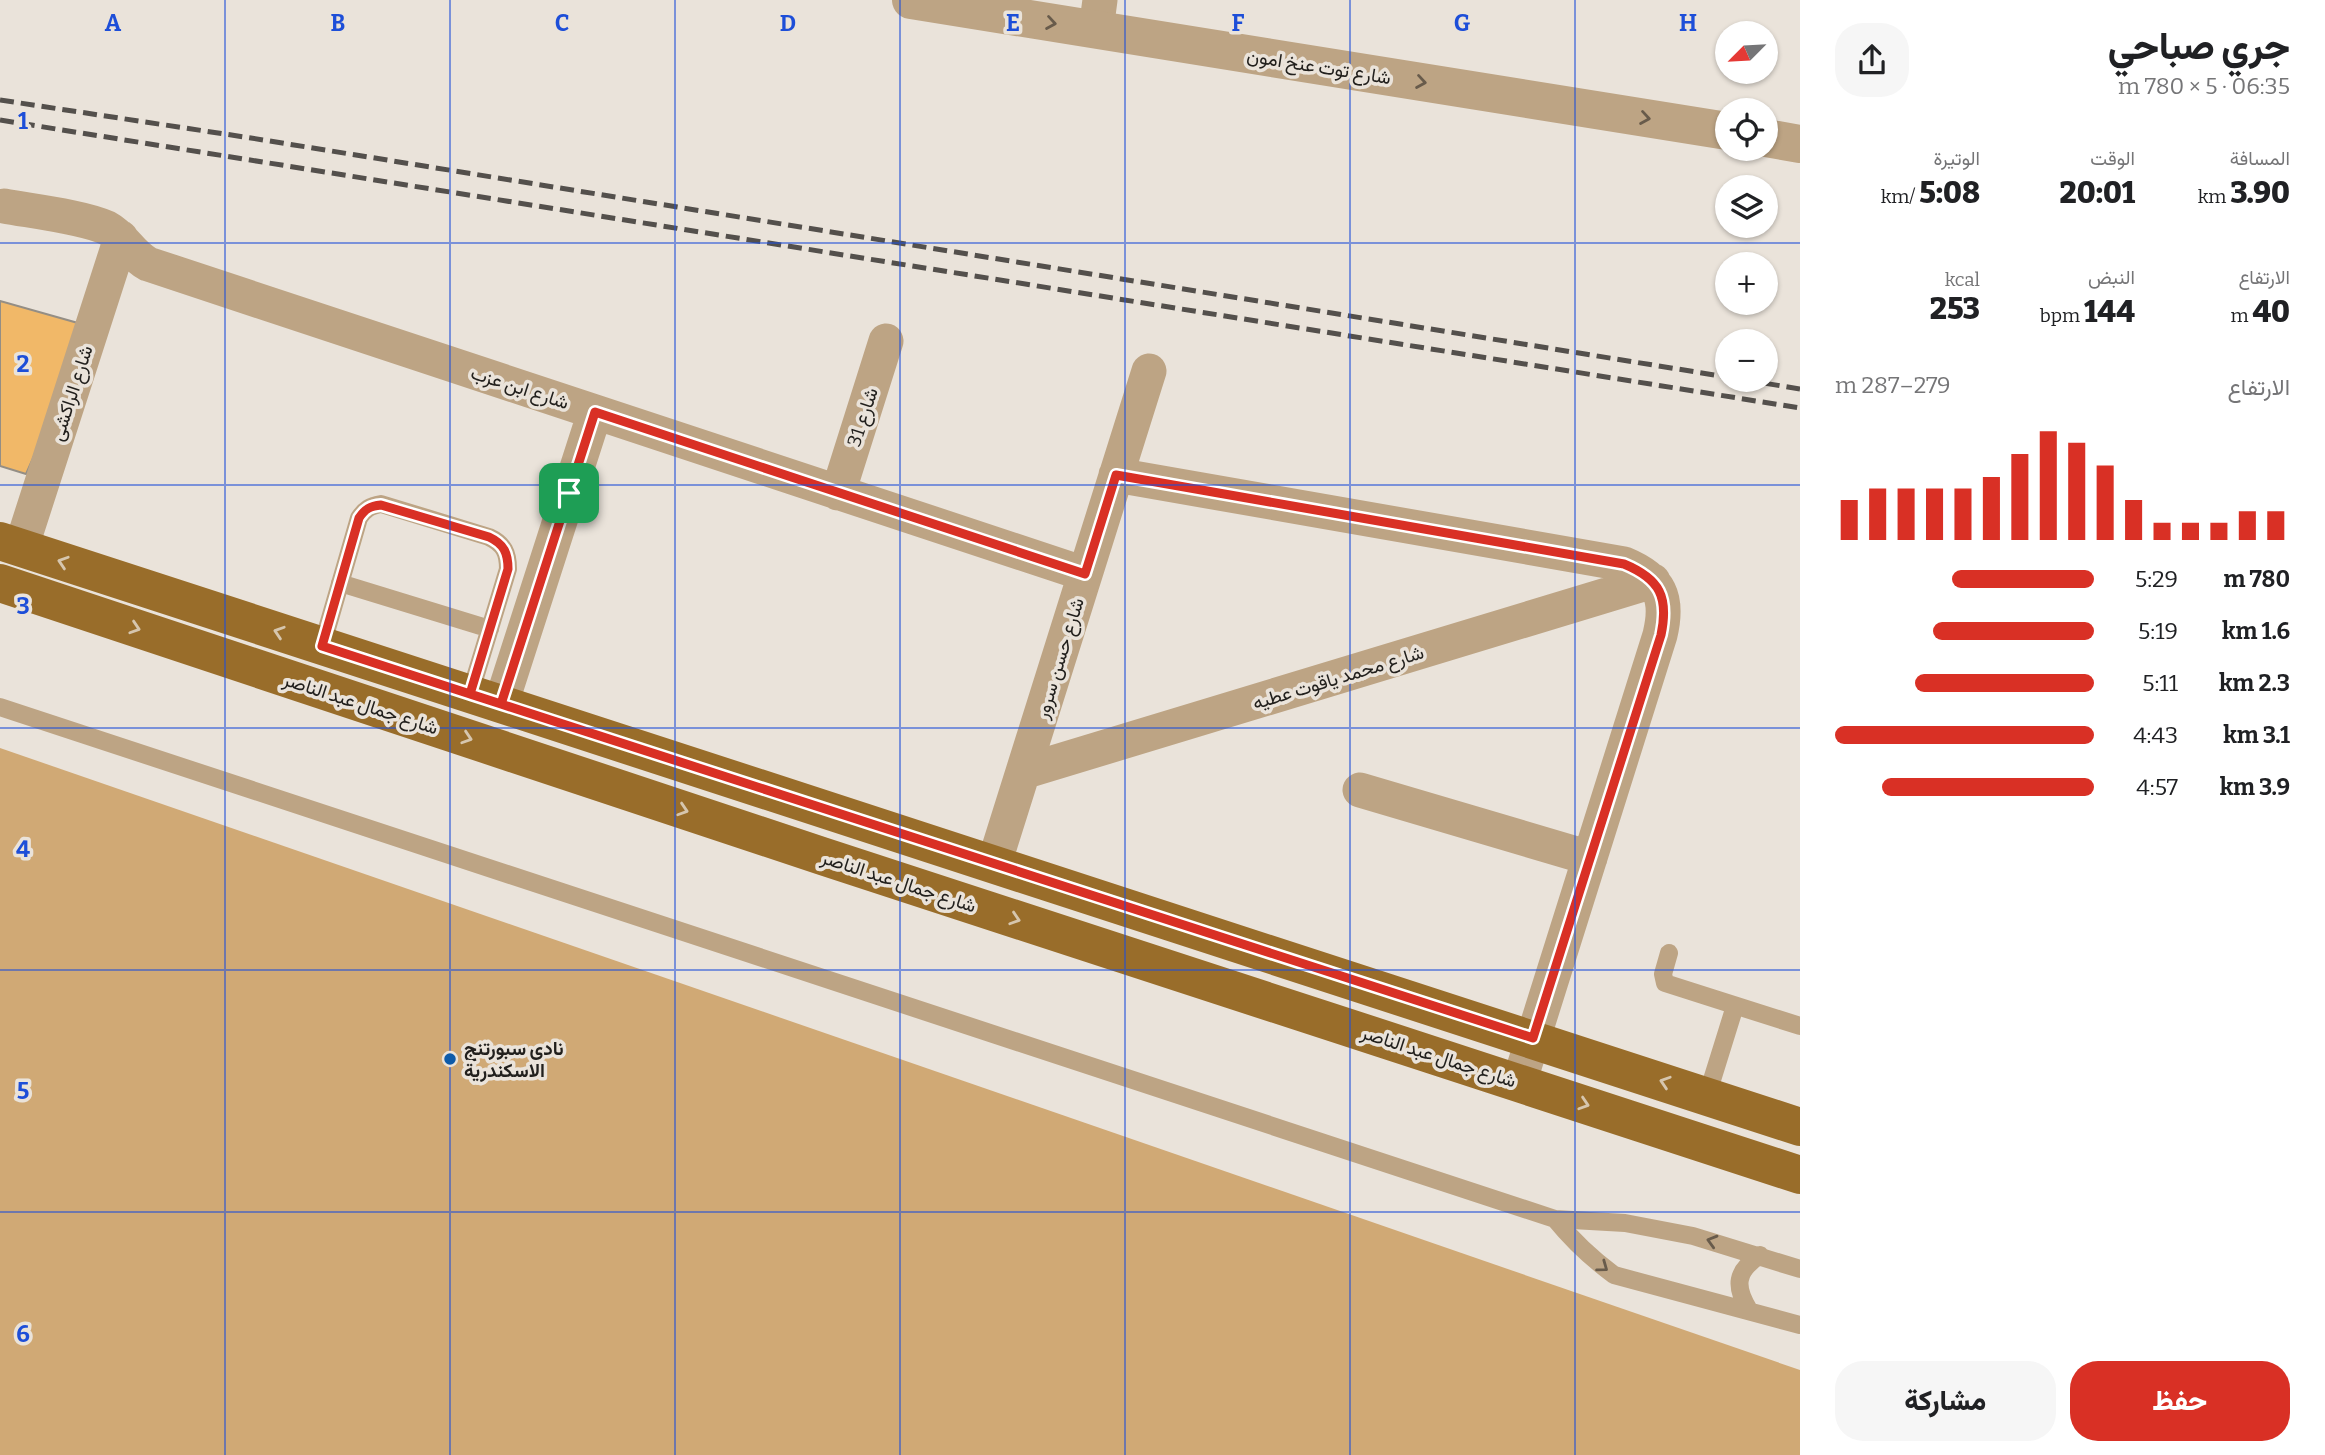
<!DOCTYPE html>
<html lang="ar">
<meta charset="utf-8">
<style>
:root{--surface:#fff;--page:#f6f6f6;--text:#202124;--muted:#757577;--accent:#d93025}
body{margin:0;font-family:Bitter,Vazirmatn,serif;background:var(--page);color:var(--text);direction:rtl;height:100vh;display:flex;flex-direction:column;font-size:26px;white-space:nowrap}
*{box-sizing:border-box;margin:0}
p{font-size:23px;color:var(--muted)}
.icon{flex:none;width:38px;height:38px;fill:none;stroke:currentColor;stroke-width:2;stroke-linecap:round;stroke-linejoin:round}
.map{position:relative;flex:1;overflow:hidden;direction:ltr}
.side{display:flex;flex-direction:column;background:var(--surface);width:525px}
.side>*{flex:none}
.needle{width:46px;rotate:246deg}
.buttons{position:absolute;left:1715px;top:21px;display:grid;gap:14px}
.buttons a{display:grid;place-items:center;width:63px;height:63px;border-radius:50%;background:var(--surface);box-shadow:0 2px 5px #0004;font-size:35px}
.pin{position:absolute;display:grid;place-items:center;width:60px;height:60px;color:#fff;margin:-30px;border-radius:14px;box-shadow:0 4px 10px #0006}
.round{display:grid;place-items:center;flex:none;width:74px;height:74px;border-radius:28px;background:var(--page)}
.overview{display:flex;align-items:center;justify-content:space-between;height:119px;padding:0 35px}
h1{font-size:38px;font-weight:800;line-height:52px}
.stats{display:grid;grid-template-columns:repeat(3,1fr);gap:10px;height:119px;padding:7px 35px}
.stats div{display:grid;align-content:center}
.stats b{font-size:30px;font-weight:800}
.stats small{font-size:19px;font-weight:400}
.stats p{font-size:19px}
.chart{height:196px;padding:14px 35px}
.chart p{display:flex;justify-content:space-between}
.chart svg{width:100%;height:126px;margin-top:7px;stroke:var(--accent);stroke-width:6}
.primary-button{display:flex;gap:14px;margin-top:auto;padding:14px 35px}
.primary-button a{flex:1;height:80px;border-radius:28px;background:var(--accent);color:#fff;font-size:28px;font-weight:800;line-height:80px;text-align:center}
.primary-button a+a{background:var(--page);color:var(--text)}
ul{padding:0 35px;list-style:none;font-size:23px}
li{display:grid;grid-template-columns:112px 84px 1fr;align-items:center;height:52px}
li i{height:18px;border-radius:9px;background:var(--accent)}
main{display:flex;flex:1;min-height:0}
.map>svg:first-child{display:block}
.green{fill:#d0a975}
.building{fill:#f1b868;stroke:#948e85;stroke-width:2}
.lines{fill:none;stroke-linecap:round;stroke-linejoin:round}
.service{stroke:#bda484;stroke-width:18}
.minor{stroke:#bda484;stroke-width:35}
.tertiary{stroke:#bda484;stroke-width:38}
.primary{stroke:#996d2a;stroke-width:38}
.rail{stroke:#54504c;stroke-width:5;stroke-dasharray:14 7;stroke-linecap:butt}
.oneway{stroke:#685b4b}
.oneway2{stroke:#d6c6ae}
.route-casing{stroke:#fff;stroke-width:14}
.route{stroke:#d93025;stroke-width:9}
.grid{fill:none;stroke:#1d4ed8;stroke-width:2;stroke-opacity:0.55}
.poi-dot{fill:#0d5ba9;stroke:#eae3da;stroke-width:2.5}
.labels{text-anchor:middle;stroke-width:7;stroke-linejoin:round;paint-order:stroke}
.street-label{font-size:19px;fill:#22201d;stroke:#eae3da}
.poi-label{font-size:19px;font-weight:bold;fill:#22201d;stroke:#eae3da;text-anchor:start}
.grid-label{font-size:23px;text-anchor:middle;font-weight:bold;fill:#1d4ed8;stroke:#eae3da;stroke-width:7;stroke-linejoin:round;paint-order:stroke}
</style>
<main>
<section class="side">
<div class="overview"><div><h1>جري صباحي</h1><p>06:35 · 5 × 780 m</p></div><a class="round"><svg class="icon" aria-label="share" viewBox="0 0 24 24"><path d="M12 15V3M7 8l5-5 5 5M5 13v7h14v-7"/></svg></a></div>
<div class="stats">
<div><p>المسافة</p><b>3.90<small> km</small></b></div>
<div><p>الوقت</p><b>20:01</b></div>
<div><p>الوتيرة</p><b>5:08<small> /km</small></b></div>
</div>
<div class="stats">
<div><p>الارتفاع</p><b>40<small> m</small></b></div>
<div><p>النبض</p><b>144<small> bpm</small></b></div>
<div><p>kcal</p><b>253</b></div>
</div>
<div class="chart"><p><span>الارتفاع</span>279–287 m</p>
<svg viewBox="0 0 160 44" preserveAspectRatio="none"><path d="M5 44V30M15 44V26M25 44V26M35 44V26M45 44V26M55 44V22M65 44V14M75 44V6M85 44V10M95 44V18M105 44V30M115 44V38M125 44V38M135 44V38M145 44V34M155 44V34"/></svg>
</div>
<ul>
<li><b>780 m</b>5:29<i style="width:55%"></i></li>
<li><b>1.6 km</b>5:19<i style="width:62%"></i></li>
<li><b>2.3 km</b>5:11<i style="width:69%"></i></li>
<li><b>3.1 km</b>4:43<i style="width:100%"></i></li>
<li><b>3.9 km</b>4:57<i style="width:82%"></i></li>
</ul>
<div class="primary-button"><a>حفظ</a><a>مشاركة</a></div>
</section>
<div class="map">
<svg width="1800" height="1455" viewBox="0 0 1800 1455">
<rect width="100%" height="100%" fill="#eae3da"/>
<path class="green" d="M0,748L1800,1370V1455H0Z"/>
<path class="building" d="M0,301L92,327L26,474L0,466Z"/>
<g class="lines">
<path class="service" d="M340,583L490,629
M322,646L359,518C365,509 370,506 381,504L489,537C504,544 508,553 508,569L470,694
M0,707L1555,1219L1625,1223L1693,1236L1800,1269
M1669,953L1663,974L1665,983L1800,1026
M1707,1096L1735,1006
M1555,1219C1573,1241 1591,1258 1614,1275L1800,1325
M1749,1310C1734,1286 1736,1271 1760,1255"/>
<path class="minor" d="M1096,30L1100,0
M4,206C31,211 83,217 107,228C124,237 131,255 148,264L1085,574
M1116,475L1624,564C1660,579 1669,597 1660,635L1519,1083
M838,493L886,341
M21,548L121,238
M501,704L595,412
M1023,772L1653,581
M1360,790L1590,858
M994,864L1149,371"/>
<path class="tertiary" d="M911,0L1727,131
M1766,138L1800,144"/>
<path class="primary" d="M0,541L1800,1127
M0,583L822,856L1800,1175"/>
<path class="rail" d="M0,100L251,138L1727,377
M0,120L1800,408
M1745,380L1800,389"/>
</g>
<defs><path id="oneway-chevron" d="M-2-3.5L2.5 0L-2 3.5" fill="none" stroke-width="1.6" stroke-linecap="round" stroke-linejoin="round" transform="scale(1.75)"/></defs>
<g class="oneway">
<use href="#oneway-chevron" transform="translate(1051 23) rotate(9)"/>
<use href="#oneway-chevron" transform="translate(1421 82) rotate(9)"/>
<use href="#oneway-chevron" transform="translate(1645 118) rotate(9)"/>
<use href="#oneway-chevron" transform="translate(1712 1241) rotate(-164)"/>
<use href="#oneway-chevron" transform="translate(1603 1267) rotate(36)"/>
</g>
<g class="oneway2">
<use href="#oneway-chevron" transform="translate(63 562) rotate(-162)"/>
<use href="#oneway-chevron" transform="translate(135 628) rotate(18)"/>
<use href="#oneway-chevron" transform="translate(279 632) rotate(-162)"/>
<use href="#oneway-chevron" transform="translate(467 738) rotate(18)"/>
<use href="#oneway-chevron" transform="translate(683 810) rotate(18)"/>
<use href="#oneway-chevron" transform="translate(1015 919) rotate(18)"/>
<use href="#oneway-chevron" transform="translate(1665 1082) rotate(-162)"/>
<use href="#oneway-chevron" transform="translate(1584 1104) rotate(18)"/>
</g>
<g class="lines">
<g class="route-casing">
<path id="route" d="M569,493L501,704L470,694L508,569C508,553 504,544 489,537L381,505C370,506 365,509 359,518L322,646L501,704L1533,1038L1661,635C1669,597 1660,579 1624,564L1116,475L1085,574L595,412L569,493"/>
</g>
<use href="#route" class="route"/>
</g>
<path class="grid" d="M225,0V1455M450,0V1455M675,0V1455M900,0V1455M1125,0V1455M1350,0V1455M1575,0V1455M0,243H1800M0,485H1800M0,728H1800M0,970H1800M0,1212H1800"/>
<circle class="poi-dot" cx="450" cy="1059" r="7"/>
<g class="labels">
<g class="street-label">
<text transform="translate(1319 66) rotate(9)" y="7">شارع توت عنخ امون</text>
<text transform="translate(520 387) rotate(18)" y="7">شارع ابن عزب</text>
<text transform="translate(71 393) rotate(-72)" y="7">شارع الراكشى</text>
<text transform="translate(862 417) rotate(-72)" y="7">شارع 31</text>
<text transform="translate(1059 658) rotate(-73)" y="7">شارع حسن سرور</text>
<text transform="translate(1338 677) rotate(-17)" y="7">شارع محمد ياقوت عطيه</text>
<text transform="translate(361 703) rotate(18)" y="7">شارع جمال عبد الناصر</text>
<text transform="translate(899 881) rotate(18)" y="7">شارع جمال عبد الناصر</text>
<text transform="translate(1439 1056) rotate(18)" y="7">شارع جمال عبد الناصر</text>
</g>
<g class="poi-label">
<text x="464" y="1055">نادي سبورتنج<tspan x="464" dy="22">الاسكندرية</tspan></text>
</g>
</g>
<g class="grid-label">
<text x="113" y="31">A</text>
<text x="338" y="31">B</text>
<text x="562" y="31">C</text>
<text x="788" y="31">D</text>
<text x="1013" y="31">E</text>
<text x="1238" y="31">F</text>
<text x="1462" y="31">G</text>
<text x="1688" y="31">H</text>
<text x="23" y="129">1</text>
<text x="23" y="372">2</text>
<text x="23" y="614">3</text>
<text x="23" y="857">4</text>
<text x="23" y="1099">5</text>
<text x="23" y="1342">6</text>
</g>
</svg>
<div class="buttons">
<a><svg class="needle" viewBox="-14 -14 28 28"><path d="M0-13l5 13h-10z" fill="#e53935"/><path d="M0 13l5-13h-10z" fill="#757577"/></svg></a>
<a><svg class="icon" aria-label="locate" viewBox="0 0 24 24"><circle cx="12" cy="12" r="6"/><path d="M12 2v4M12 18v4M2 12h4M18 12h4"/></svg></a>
<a><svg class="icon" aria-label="layers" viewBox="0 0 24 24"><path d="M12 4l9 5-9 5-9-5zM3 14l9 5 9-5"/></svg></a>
<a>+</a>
<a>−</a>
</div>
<div class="pin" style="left:569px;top:493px;background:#1e9e55"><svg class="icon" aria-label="arrive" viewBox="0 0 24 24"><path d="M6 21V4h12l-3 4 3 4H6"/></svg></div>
</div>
</main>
